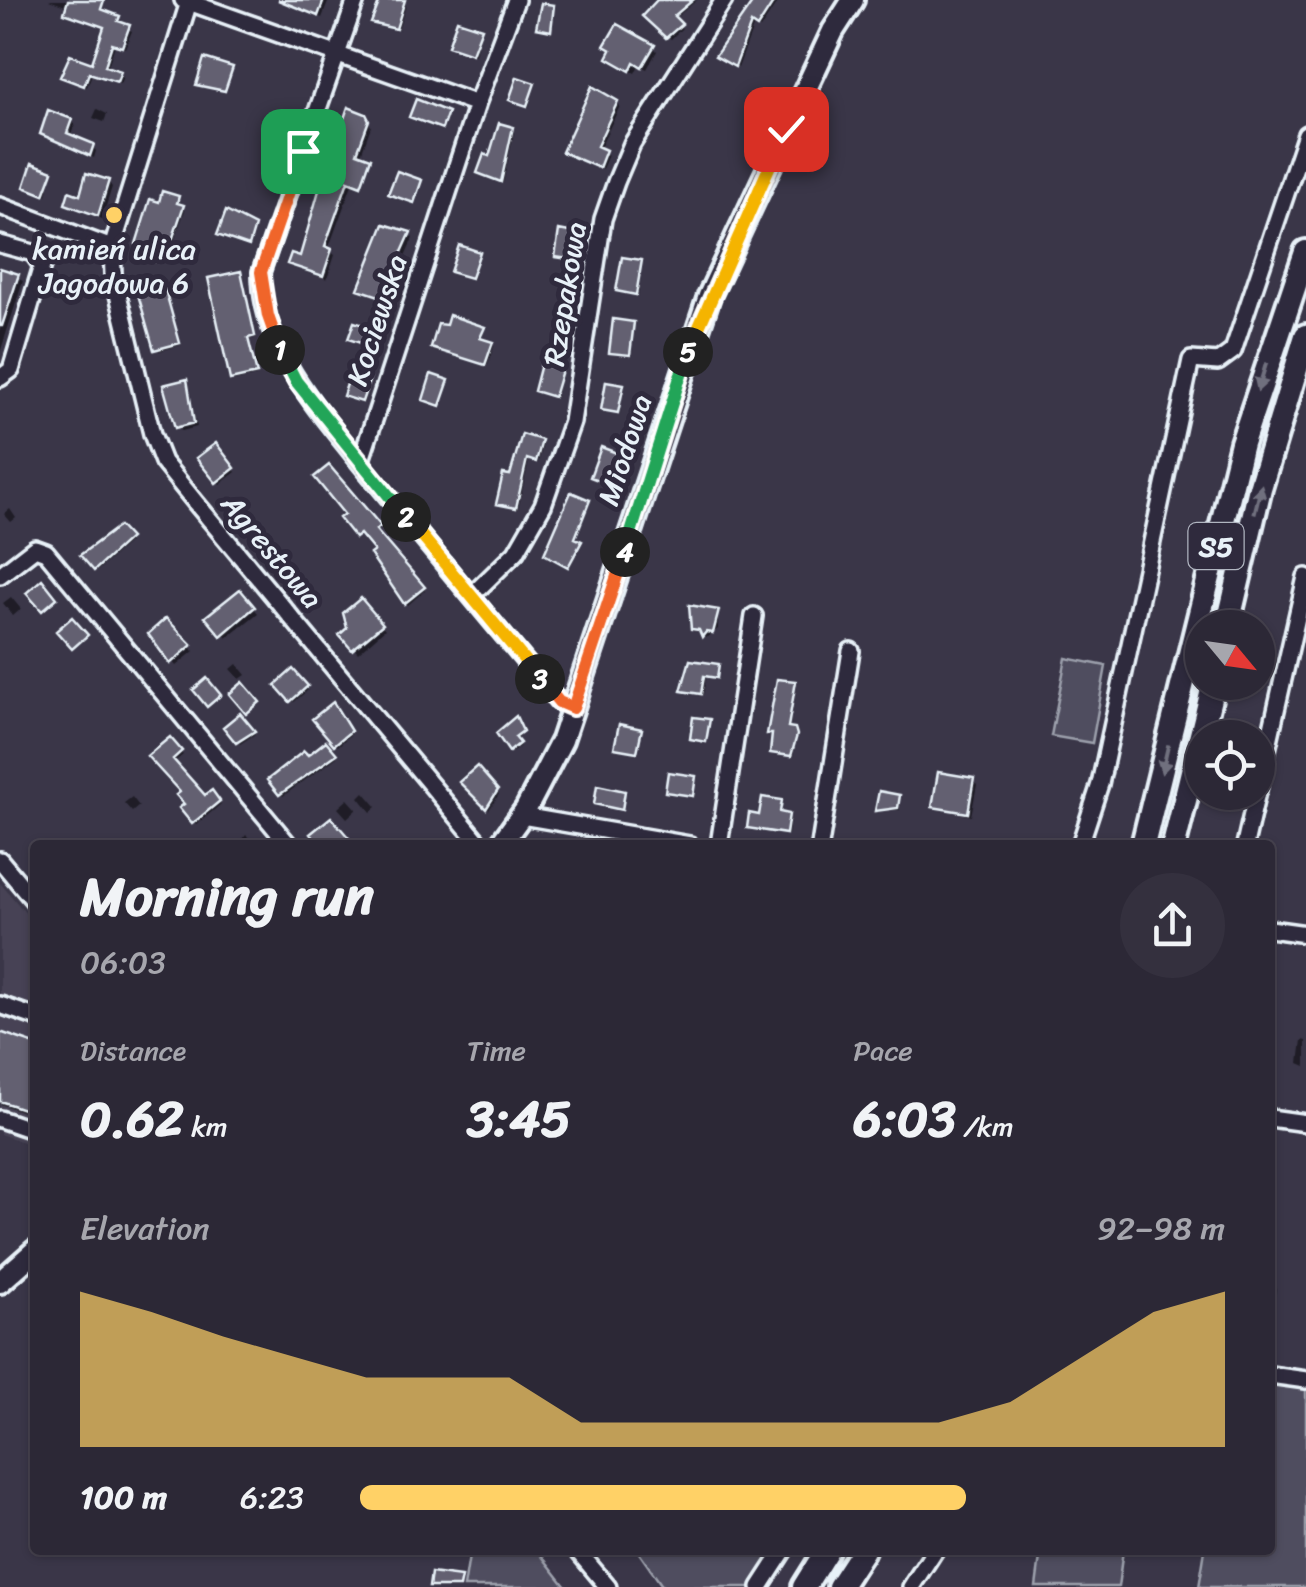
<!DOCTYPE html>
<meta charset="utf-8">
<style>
:root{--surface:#2c2836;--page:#34303e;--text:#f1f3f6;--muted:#a6a6ad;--line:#484451;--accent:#ffd166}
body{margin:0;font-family:Sriracha,sans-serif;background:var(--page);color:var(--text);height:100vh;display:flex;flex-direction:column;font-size:38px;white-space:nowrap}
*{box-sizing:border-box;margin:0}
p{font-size:32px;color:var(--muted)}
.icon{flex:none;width:55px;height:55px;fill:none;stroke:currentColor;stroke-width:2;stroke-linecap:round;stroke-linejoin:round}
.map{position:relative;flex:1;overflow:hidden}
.sheet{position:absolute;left:30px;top:840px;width:1245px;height:715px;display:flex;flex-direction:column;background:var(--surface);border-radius:10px;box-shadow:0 2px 8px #0004,0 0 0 2px var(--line)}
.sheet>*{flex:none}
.needle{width:65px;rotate:119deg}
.fabs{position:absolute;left:1185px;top:610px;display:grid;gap:20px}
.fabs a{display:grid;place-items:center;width:90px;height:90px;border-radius:50%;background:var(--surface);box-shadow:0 2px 8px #0004,0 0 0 2px var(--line);font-size:50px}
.pin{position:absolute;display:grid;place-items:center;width:85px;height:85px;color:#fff;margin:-42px;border-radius:20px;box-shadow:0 5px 15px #0006}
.km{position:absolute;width:50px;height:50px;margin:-25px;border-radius:50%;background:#222;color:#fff;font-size:28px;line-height:50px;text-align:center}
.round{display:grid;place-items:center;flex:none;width:105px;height:105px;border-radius:52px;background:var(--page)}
.overview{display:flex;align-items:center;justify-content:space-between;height:170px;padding:0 50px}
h1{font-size:55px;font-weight:700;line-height:75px}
.metrics{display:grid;grid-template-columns:repeat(3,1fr);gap:15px;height:170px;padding:10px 50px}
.metrics div{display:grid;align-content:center}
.metrics b{font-size:50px;font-weight:700}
.metrics small{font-size:28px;font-weight:400}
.metrics p{font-size:28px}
.chart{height:280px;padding:20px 50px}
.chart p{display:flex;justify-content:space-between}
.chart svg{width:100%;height:180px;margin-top:10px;fill:var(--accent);opacity:.7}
ul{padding:0 50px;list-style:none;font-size:32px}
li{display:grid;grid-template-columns:160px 120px 1fr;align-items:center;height:75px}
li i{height:25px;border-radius:12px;background:var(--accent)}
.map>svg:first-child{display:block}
.built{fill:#464354}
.green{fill:#504e5f;stroke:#9ca0ac;stroke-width:2.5}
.shadow{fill:#0007}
.building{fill:#636171;stroke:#e8f1f8;stroke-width:2.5}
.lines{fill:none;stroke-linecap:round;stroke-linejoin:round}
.minor-casing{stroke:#e8f1f8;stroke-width:22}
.major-casing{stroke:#e8f1f8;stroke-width:28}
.highway-casing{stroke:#e8f1f8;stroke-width:30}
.minor{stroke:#2f2a3d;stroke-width:15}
.major{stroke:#2f2a3d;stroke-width:20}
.highway{stroke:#2f2a3d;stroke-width:22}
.oneway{fill:#70707e}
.split-1-casing{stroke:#fff;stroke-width:20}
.split-2-casing{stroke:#fff;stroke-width:20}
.split-3-casing{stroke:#fff;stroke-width:20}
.split-4-casing{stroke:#fff;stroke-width:20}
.split-5-casing{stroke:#fff;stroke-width:20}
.split-6-casing{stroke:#fff;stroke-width:20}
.split-1{stroke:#f0652b;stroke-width:12}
.split-2{stroke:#22a559;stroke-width:12}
.split-3{stroke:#f5b400;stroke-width:12}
.split-4{stroke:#f0652b;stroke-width:12}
.split-5{stroke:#22a559;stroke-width:12}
.split-6{stroke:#f5b400;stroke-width:12}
.poi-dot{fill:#ffd166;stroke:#2f2a3d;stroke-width:4}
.labels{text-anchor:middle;stroke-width:10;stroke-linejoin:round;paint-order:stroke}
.shield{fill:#2f2a3d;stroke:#b0b5c0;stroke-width:2.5}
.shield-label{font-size:28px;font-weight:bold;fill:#e8f1f8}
.poi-label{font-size:30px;fill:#e8f1f8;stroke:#2f2a3d}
.street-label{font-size:30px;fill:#e8f1f8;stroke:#2f2a3d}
</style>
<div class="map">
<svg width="1306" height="1587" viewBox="0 0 1306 1587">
<rect width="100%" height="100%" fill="#3a3648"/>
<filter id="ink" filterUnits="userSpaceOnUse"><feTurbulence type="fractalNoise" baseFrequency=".01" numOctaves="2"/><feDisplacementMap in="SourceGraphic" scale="20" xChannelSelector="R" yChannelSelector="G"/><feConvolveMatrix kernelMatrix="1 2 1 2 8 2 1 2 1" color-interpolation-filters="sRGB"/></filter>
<g filter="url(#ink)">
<path class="built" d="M0,883L35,924V1146L0,1134Z"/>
<path class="green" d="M1066,658L1106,666L1092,743L1051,736Z
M1270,1368L1306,1371V1587H1199L1205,1550H1270Z
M470,1550H537L566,1587H464Z
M637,1550H774L752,1587H663Z
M1041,1550H1123L1118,1587H1036Z"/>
<path class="shadow" d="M49,0H100L103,12L119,18L121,25L132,31L125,48L115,45L107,69L123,76L120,84L92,74L87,87L63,77L93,66L106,28L69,15L68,7Z
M282,0H329L322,18Z
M382,0L406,5L398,30L374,23Z
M662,0H697L674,19L682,28L671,39L646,16Z
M754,0H779L760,29L754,25L738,68L721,58Z
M480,30L475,55L453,48Z
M653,47L657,51L647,69L639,65L635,73L614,62Z
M231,69L227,91L198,85Z
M534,85L529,107L512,100Z
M617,103L620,106L599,150L608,155L602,169L568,155L565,152Z
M97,109L107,114L104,122L93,118Z
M365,116L371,126L360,157L368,160L359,186L352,184L328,250L335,255L327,279L294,267L290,264L302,259L337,167L345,139L341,135Z
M71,121L75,125L70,137L92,146L96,151L94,158L43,133Z
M511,130L514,132L503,183L482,175Z
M52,173L47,195L29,189Z
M108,182L112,187L102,219L68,203Z
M178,199L185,210L168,258L163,256L160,263L147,259L145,248L138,244L160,205Z
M409,235L413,238L397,274L403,278L400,286L393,284L388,298L364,291L361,288Z
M578,236L577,261L560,258L558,256Z
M478,254L473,279L455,273Z
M641,262L638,296L621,293L618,291Z
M0,270L23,281L0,353Z
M240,274L256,338L249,339L257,376L234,381Z
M158,291L167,295L181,345L159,351Z
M633,324L631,356L614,354L611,352Z
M448,328L483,329L482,341L494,346L487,366L436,350Z
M561,372L556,398L537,391Z
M186,381L197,427L182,431L177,427Z
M369,381L364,403L348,397Z
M622,387L620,414L606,411L603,409Z
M524,437L543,444L538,463L529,460L518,509L499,503Z
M215,446L236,472L220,484L199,458Z
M620,457L613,485L596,479Z
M329,469L381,529L375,533L425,590L408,605L395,589L377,551L343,518L348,514Z
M589,502L575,540L581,544L570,566L547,554Z
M10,509L16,518L11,522L4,514Z
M119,530L130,541L97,571L84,556Z
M240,592L258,613L227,638L209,617Z
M11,597L21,609L13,616L3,603Z
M361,601L385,629L358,653L342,635L350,628Z
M718,612V629L706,638L694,628Z
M166,621L194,651L176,666L151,634Z
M237,664L246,675L240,679L231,669Z
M718,667V679L706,677L703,695L684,690Z
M293,672L308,690L294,702L279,685Z
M795,683L789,730L796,733L793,757L775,754L770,733Z
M332,705L351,734L338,746L315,720Z
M240,716L255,734L240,744L226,728Z
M516,719L524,729L516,741L520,746L513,752L499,733Z
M170,740L183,755L173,763L205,799L211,794L221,804L196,825L183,809L187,805L184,792L151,756Z
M326,744L337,757L283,796L270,781Z
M477,769L499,794L489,810L462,782Z
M695,779V797L668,791Z
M972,781L977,785L971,816L935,806Z
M364,792L377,807L371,812L359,797Z
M132,797L139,806L132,812L124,803Z
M899,798L900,810H878Z
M348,799L357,809L347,818L338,808Z
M781,803V815L790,818L788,835L749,827Z
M246,835L248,837L254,845H238Z
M0,1035L35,1046V1116L0,1104Z
M1302,1040L1306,1041V1066L1299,1063Z
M1270,1286L1276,1288L1272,1317H1270Z"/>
<path class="building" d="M68,0H104L101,9L120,16L118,21L130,25L122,47L112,44L105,66L121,71L117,82L89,73L84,86L60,77L70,55L92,63L104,27L64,13Z
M278,0H324L318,16Z
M380,0H405L396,29L371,23Z
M657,0H693L674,16L682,24L666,38L642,16Z
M754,0H775L757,28L751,24L735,67L715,56Z
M541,3L554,5L551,31L536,28Z
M457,20L482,28L472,54L448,46Z
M617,24L655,45L642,67L634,62L630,71L607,58L611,50L604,46Z
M204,58L233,67L225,91L196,85Z
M517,77L535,83L527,106L509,100Z
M592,86L618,101L597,146L606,150L599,168L562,152Z
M416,99L448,112L442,129L409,117Z
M348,107L366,114L369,120L357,153L371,158L361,186L348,181L325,246L332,249L323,276L287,264L291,253L300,256L324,173L320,171L324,159L336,164L345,138L338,136Z
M48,110L72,119L67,133L94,144L90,156L40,134Z
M499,123L513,127L501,182L477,173L484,154L489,156Z
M32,163L53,171L44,195L24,187Z
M397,171L422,180L414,203L388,194Z
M86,173L109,180L98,216L65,204L69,191L80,195Z
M162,191L179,196L177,203L184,205L166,258L160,256L158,262L142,257L143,247L136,244L150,199L159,202Z
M226,211L255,226L249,246L217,235Z
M384,224L411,232L394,270L401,273L396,284L390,282L382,297L358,289Z
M559,230L579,234L575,260L555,257Z
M459,245L480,252L471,278L450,272Z
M622,257L642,260L636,295L616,291Z
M0,268L19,274L2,326H0Z
M241,271L255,336L248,338L257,374L230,380L208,278Z
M156,286L158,291L165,289L180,343L154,350L137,291Z
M449,315L485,327L480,338L493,342L485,365L431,348L438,324L446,325Z
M613,319L634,322L630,355L609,353Z
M354,322L376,329L370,346L348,339Z
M541,364L562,370L554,397L534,391Z
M351,372L370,378L362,402L343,396Z
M431,374L449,380L440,406L423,400Z
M187,379L194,423L175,428L163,385Z
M606,381L624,384L618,413L601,410Z
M522,434L542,440L536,462L527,459L516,508L496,504L503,474L510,475Z
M216,443L235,468L216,483L196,458Z
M601,447L622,455L611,485L590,477Z
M329,465L381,526L376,530L425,587L404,604L370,554L374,551L360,534L355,538L339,518L344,514L314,477Z
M571,492L590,500L575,538L582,541L568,567L544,554Z
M119,526L130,538L94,571L80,555Z
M42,579L57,598L42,611L26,593Z
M240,589L255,607L221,636L205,617Z
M361,598L383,624L352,650L339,635L347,628L343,613Z
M689,605L719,610L713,633L706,632L702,637L699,630L691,629Z
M72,617L88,635L72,649L56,631Z
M166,618L192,645L170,664L148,634Z
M690,660L719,664L717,678L704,676L701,694L681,691Z
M293,669L308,686L290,702L275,685Z
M207,678L221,695L207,707L193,690Z
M777,679L796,681L788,727L795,728L797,735L791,756L770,753L772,734H767Z
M243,682L260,702L246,714L229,694Z
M333,702L351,731L334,745L312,719Z
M240,713L255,731L236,743L223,727Z
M516,716L523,731L515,737L520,743L509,752L496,733Z
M693,717L710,719L706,742L690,739Z
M619,724L642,729L637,752L614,748Z
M170,737L182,751L173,759L205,795L212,790L220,801L192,824L179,808L184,804L176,795L180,792L147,756Z
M326,741L337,754L279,795L267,780L304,751L308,755Z
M477,766L498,790L486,809L459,782Z
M668,772L696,776L693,796L665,792Z
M938,772L974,778L968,813L932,807Z
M597,785L625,791L622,810L594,804Z
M879,791L900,795L898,808L875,811Z
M762,797L782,800L780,812L789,814L786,834L747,828L749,813L759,815Z
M331,817L349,838L340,845H320L310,834Z
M0,1032L35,1044V1113L0,1101Z
M431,1573L461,1577L459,1587H429Z"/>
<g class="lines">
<g class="minor-casing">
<path id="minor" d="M183,0L477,104
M356,0L261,272C261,348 316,407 360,463
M516,0L477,104L360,463L559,702L573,708
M189,2L112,248L113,274L152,434L163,462L196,503L481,845
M0,206L112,248
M0,244L33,253L42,266L11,370L0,378
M0,575L35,548L46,552L289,845
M471,596L516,552L543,505L572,422L603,219L616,182L632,144L724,0
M1258,790L1306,577
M522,816L690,845
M719,845L754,616
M820,845L851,651
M1080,845L1100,784L1191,360L1218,362L1233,351L1306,134
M1245,845L1257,792
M0,860L35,902
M1270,929L1306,934
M0,1005L35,1017
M1270,1118L1306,1123
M0,1119L35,1131
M1270,1375L1306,1380
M577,1550L608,1587
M760,1587L784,1550
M911,1587L935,1550"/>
</g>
<g class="major-casing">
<path id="major" d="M500,845L526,809L562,740L709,296L833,31L853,0
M0,1282L35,1251"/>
</g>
<g class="highway-casing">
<path id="highway" d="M1227,628L1260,488L1306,336
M1143,845L1242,443L1306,252
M1174,845L1214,682
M804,1587L827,1550
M839,1587L863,1550"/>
</g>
<use href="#minor" class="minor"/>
<use href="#major" class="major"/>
<use href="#highway" class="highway"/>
</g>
<defs><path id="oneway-solid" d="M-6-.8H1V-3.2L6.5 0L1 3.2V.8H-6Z" transform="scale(2.5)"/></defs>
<g class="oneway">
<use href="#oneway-solid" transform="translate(1262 377) rotate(107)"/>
<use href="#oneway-solid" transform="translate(1258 499) rotate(-76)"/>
<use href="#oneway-solid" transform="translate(1165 759) rotate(103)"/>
</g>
</g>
<g class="lines" filter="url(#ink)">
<g class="split-1-casing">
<path id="split-1" d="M280,350L268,316L261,272L303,151"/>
</g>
<g class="split-2-casing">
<path id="split-2" d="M280,350L296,381L406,517"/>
</g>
<g class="split-3-casing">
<path id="split-3" d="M406,517L540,679"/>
</g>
<g class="split-4-casing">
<path id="split-4" d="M540,679L559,702L573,708L625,552"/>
</g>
<g class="split-5-casing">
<path id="split-5" d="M625,552L688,352"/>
</g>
<g class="split-6-casing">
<path id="split-6" d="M688,352L786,129"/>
</g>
<use href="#split-1" class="split-1"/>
<use href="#split-2" class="split-2"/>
<use href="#split-3" class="split-3"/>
<use href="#split-4" class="split-4"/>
<use href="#split-5" class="split-5"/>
<use href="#split-6" class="split-6"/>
</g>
<circle class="poi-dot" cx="114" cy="215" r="10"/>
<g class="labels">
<rect class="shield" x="1188.5" y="523" width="55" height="46" rx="8"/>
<g class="shield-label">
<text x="1216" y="556">S5</text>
</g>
<g class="poi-label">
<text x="114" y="259">kamień ulica<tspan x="114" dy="34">Jagodowa 6</tspan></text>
</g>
<g class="street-label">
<text transform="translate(565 294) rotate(-81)" y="10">Rzepakowa</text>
<text transform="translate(377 320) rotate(-72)" y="10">Kociewska</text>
<text transform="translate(625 450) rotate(-72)" y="10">Miodowa</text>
<text transform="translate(272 551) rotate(50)" y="10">Agrestowa</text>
</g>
</g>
</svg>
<div class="fabs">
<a><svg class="needle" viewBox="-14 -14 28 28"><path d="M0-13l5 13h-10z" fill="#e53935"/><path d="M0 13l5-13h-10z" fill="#a6a6ad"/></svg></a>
<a><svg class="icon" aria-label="locate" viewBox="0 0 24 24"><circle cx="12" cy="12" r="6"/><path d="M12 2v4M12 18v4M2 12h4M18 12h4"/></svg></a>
</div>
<div class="pin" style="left:303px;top:151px;background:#1e9e55"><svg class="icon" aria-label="arrive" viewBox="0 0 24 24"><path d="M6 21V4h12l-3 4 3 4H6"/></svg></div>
<div class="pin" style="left:786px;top:129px;background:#d93025"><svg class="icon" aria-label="check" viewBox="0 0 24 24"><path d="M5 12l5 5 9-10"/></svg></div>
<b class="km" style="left:280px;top:350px">1</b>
<b class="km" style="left:406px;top:517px">2</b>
<b class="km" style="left:540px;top:679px">3</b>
<b class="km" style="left:625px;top:552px">4</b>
<b class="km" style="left:688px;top:352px">5</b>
<section class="sheet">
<div class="overview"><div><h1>Morning run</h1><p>06:03</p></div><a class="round"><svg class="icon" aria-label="share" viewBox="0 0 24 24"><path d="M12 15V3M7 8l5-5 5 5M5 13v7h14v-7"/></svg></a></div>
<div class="metrics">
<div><p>Distance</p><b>0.62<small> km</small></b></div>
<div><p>Time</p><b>3:45</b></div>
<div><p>Pace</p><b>6:03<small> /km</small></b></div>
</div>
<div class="chart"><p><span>Elevation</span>92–98 m</p>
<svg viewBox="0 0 160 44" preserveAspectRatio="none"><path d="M0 44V6L10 11L20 17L30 22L40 27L50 27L60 27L70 38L80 38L90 38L100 38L110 38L120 38L130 33L140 22L150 11L160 6V44z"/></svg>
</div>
<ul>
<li><b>100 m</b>6:23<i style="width:70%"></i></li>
</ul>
</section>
</div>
